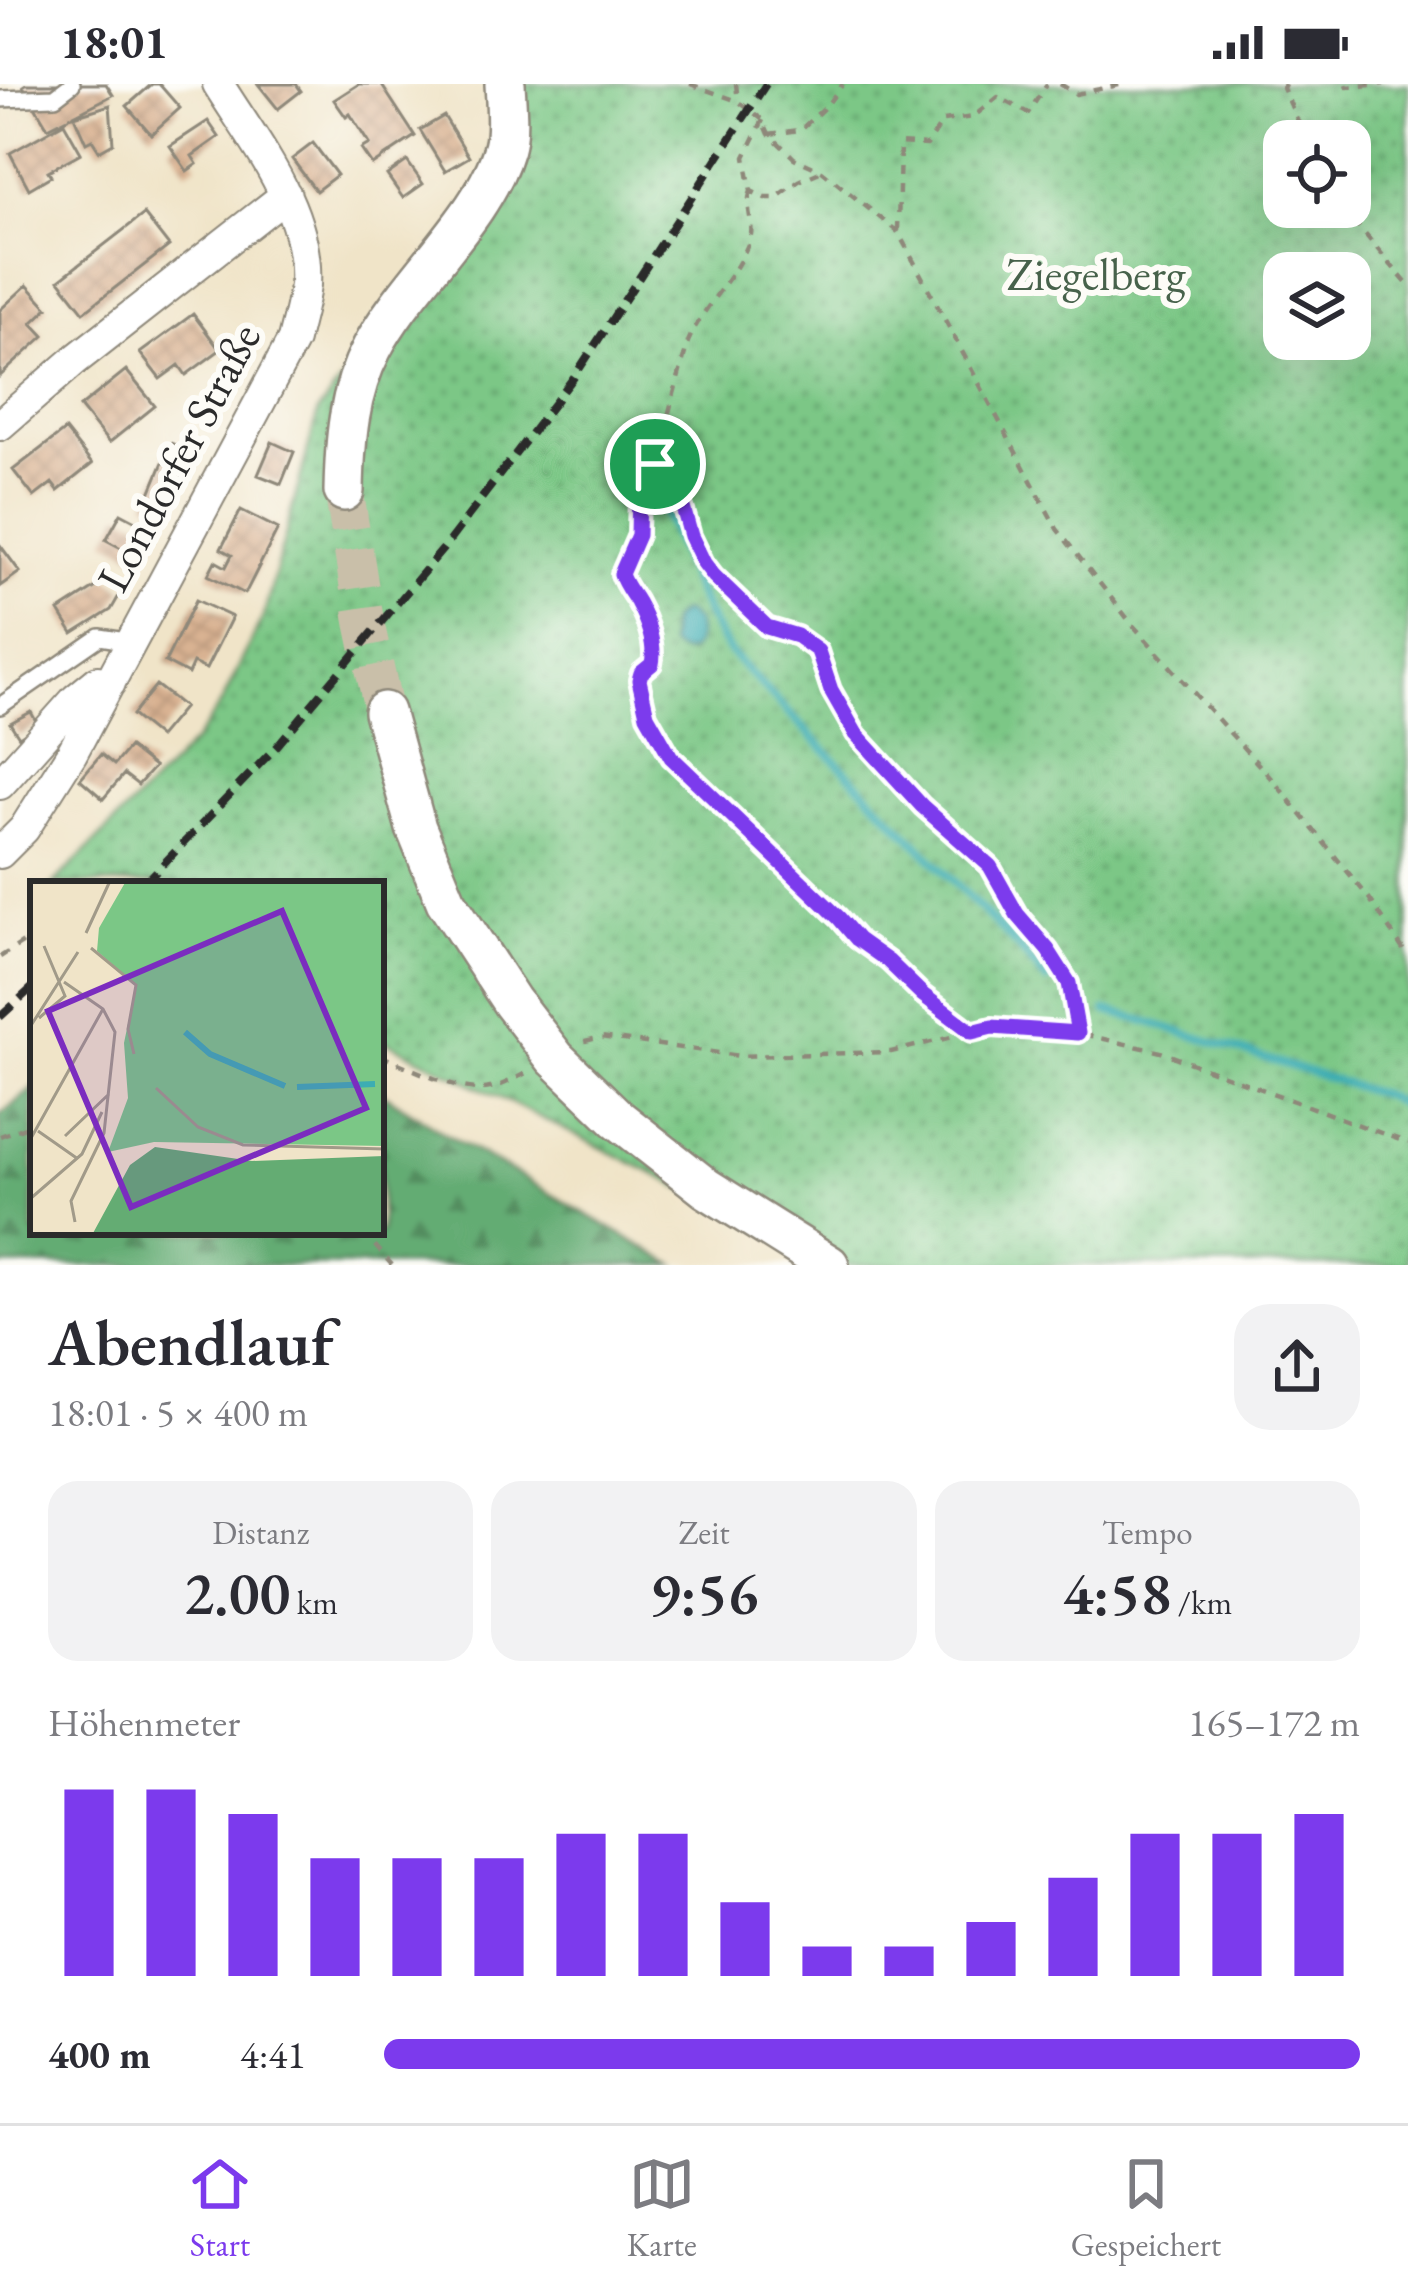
<!DOCTYPE html>
<html lang="de">
<meta charset="utf-8">
<style>
:root{--surface:#fff;--page:#f2f2f3;--text:#2b2b33;--muted:#7c7c81;--line:#e1e1e2;--accent:#7c3aed}
body{margin:0;font-family:"EB Garamond",serif;background:var(--page);color:var(--text);height:100vh;display:flex;flex-direction:column;font-size:45px;white-space:nowrap}
*{box-sizing:border-box;margin:0}
p{font-size:39px;color:var(--muted)}
.icon{flex:none;width:66px;height:66px;fill:none;stroke:currentColor;stroke-width:2;stroke-linecap:round;stroke-linejoin:round}
.map{position:relative;height:1181px;overflow:hidden}
.panel{display:flex;flex-direction:column;background:var(--surface);flex:1}
.panel>*{flex:none}
.controls{position:absolute;left:1263px;top:36px;display:grid;gap:24px}
.controls a{display:grid;place-items:center;width:108px;height:108px;border-radius:24px;background:var(--surface);box-shadow:0 12px 48px #0002;font-size:60px}
.pin{position:absolute;display:grid;place-items:center;width:102px;height:102px;color:#fff;margin:-51px;border:6px solid #fff;border-radius:50%;box-shadow:0 3px 12px #0007}
.round{display:grid;place-items:center;flex:none;width:126px;height:126px;border-radius:36px;background:var(--page)}
.head{display:flex;align-items:center;justify-content:space-between;height:204px;padding:0 48px}
h1{font-size:66px;font-weight:600;line-height:90px}
.figures{display:grid;grid-template-columns:repeat(3,1fr);gap:18px;height:204px;padding:12px 48px}
.figures div{display:grid;align-content:center;border-radius:30px;background:var(--page);text-align:center}
.figures b{font-size:60px;font-weight:600}
.figures small{font-size:33px;font-weight:400}
.figures p{font-size:33px}
.chart{height:336px;padding:24px 48px}
.chart p{display:flex;justify-content:space-between}
.chart svg{width:100%;height:216px;margin-top:12px;stroke:var(--accent);stroke-width:6}
ul{padding:0 48px;list-style:none;font-size:39px}
li{display:grid;grid-template-columns:192px 144px 1fr;align-items:center;height:90px}
li i{height:30px;border-radius:15px;background:var(--accent)}
.status{display:flex;justify-content:space-between;align-items:center;height:84px;padding:0 60px;background:var(--surface);direction:ltr}
.status svg{height:33px;fill:currentColor}
.tabs{display:flex;justify-content:space-around;align-items:center;height:168px;border-top:3px solid var(--line);background:var(--surface);font-size:33px;color:var(--muted)}
.tabs a{display:grid;justify-items:center;gap:6px}
.tabs .current{color:var(--accent)}
.map>svg:first-child{display:block}
.forest{fill:url(#forest-firs);stroke:#486c4f;stroke-width:3}
.park{fill:url(#park-dots);stroke:#537958;stroke-width:3;fill-rule:evenodd}
.water{fill:#3cadb3;stroke:#346c6f;stroke-width:3}
.lines{fill:none;stroke-linecap:round;stroke-linejoin:round}
.stream{stroke:#3cadb3;stroke-width:8}
.building{fill:url(#building-cross-hatch)}
.tertiary-tunnel{stroke:#c9bfa9;stroke-width:39;stroke-dasharray:39 20;stroke-linecap:butt}
.service-casing{stroke:#8e887a;stroke-width:20}
.minor-casing{stroke:#8e887a;stroke-width:34}
.tertiary-casing{stroke:#8e887a;stroke-width:44}
.path{stroke:#8e887a;stroke-width:4.5;stroke-dasharray:9 9;stroke-linecap:butt}
.service{stroke:#fff;stroke-width:15}
.minor{stroke:#fff;stroke-width:30}
.tertiary{stroke:#fff;stroke-width:39}
.rail{stroke:#2b2b2b;stroke-width:8;stroke-dasharray:18 9;stroke-linecap:butt}
.route-casing{stroke:#fff;stroke-width:24}
.route{stroke:#7c3aed;stroke-width:15}
.labels{text-anchor:middle;stroke-width:12;stroke-linejoin:round;paint-order:stroke}
.park-label{font-size:45px;fill:#47624b;stroke:#fdfcf7}
.street-label{font-size:45px;fill:#2b2b2b;stroke:#fdfcf7}
.inset-river{fill:none;stroke:#3cadb3;stroke-width:6}
.inset-road{fill:none;stroke:#a19a89;stroke-width:3}
.view{fill:#7b2cbf;fill-opacity:0.15;stroke:#7b2cbf;stroke-width:6}
.inset-edge{fill:none;stroke:#2b2b2b;stroke-width:6}
</style>
<div class="status"><b>18:01</b><svg viewBox="0 0 49 12"><path d="M0 12V9h3v3zM5 12V6h3v6zM10 12V3h3v9zM15 12V0h3v12zM26 1h20v11H26zM47 4h2v5h-2z"/></svg></div>
<div class="map">
<svg width="1408" height="1181" viewBox="0 0 1408 1181">
<defs>
<pattern id="forest-firs" width="22" height="20" patternUnits="userSpaceOnUse" patternTransform="scale(3)"><rect width="22" height="20" fill="#64ac73"/><path d="M5 1l3.5 6h-7zM16 11l3.5 6h-7z" fill="#538c5f"/></pattern>
<pattern id="park-dots" width="8" height="8" patternUnits="userSpaceOnUse" patternTransform="scale(3)"><rect width="8" height="8" fill="#7bc786"/><path d="M2 2h.1M6 6h.1" fill="none" stroke="#65a26e" stroke-width="1.8" stroke-linecap="round"/></pattern>
<pattern id="building-cross-hatch" width="8" height="8" patternUnits="userSpaceOnUse" patternTransform="scale(3)"><rect width="8" height="8" fill="#d9b292"/><path d="M0 0l8 8M0 8l8-8" fill="none" stroke="#ba997e"/></pattern>
</defs>
<rect width="100%" height="100%" fill="#fdfcf7"/>
<filter id="ink" filterUnits="userSpaceOnUse"><feTurbulence type="fractalNoise" baseFrequency=".00833" numOctaves="2"/><feDisplacementMap in="SourceGraphic" scale="24" xChannelSelector="R" yChannelSelector="G"/><feConvolveMatrix kernelMatrix="1 2 1 2 8 2 1 2 1" color-interpolation-filters="sRGB"/></filter>
<filter id="wash" filterUnits="userSpaceOnUse"><feTurbulence type="fractalNoise" baseFrequency=".004" numOctaves="4" result="noise"/><feDisplacementMap in="SourceGraphic" scale="48" xChannelSelector="R" yChannelSelector="G"/><feGaussianBlur stdDeviation="2.7" result="paint"/><feColorMatrix in="noise" values="0 0 0 0 0 0 0 0 0 0 0 0 0 0 0 0 0 1.4 0 .05"/><feComposite in="paint" operator="in"/></filter>
<g filter="url(#wash)">
<rect width="100%" height="100%" fill="#f0e4c8"/>
<path class="forest" d="M33,1004V1148H381V1008L442,1048L675,1181H0V1031Z"/>
<path class="park" d="M505,0H1408V1181H839L381,955V800H54L195,657L222,618L264,531L318,328L480,115ZM1284,57H1350V123H1284ZM1284,189H1350V255H1284Z"/>
<path class="water" d="M686,528L696,538C703,560 690,580 669,561L671,537L679,529Z"/>
<g class="lines">
<path class="stream" d="M654,405C681,460 695,521 732,571L1022,867L1047,897
M1106,927L1149,938L1385,1012L1408,1024"/>
</g>
<g id="blocks">
<path class="building" d="M26,0H106L113,11L48,44L23,2Z
M152,0H159L180,24L151,50L127,22Z
M258,0H296L301,7L278,25Z
M359,0H381L415,52L372,81L361,65L369,60L350,30L346,33L334,16Z
M110,21L113,59L99,67L92,56L86,59L74,32Z
M444,32L469,73L445,87L420,46Z
M208,37L219,53L192,72L197,80L187,87L170,62Z
M64,39L81,69L48,87L51,92L29,105L10,69Z
M313,59L337,91L316,107L292,75Z
M407,77L423,100L403,114L387,91Z
M144,130L169,162L84,228L59,196Z
M27,201L48,224L32,239L44,252L0,292V226Z
M193,230L220,266L186,291L179,281L160,295L140,269Z
M126,286L155,322L109,359L80,323Z
M65,346L92,380L58,407L52,399L34,413L13,386Z
M272,358L294,368L281,400L258,391Z
M171,359L193,369L167,428L146,419Z
M241,426L278,445L245,510L208,491L215,477L226,483L232,471L221,465Z
M121,429L157,448L142,475L106,456Z
M0,461L20,488L0,502Z
M105,492L123,505L111,526L73,550L59,527L96,503Z
M196,516L232,533L206,585L193,579L188,590L165,578Z
M156,601L184,623L159,653L132,631Z
M31,628L38,641L19,653L10,639Z
M129,663L154,683L138,701L124,690L103,715L80,695L101,670L114,681Z"/>
</g>
</g>
<g filter="url(#ink)">
<use href="#blocks" fill-opacity="0" stroke="#8e887a" stroke-width="3"/>
<g class="lines">
<path class="tertiary-tunnel" d="M344,407L365,540L384,628"/>
<g class="service-casing">
<path id="service" d="M0,15L55,13L72,0
M0,622L100,553L132,558"/>
</g>
<g class="minor-casing">
<path id="minor" d="M0,341L75,276L286,111
M0,700L76,615L98,597L110,599
M0,769L24,745L72,669L293,256C297,238 303,219 305,201C310,126 255,60 218,0"/>
</g>
<g class="tertiary-casing">
<path id="tertiary" d="M344,407C345,358 348,309 372,264C407,197 484,134 504,64C509,46 506,19 505,0
M384,628L416,744L446,817L512,918L555,974L618,1035L706,1104L829,1181"/>
</g>
<path class="path" d="M690,0L738,17L763,36L769,50L794,74L822,87L898,148L1057,445L1131,539L1277,701L1369,814L1408,873
M736,0L738,17
M1060,0L1076,10L1124,0
M1285,0L1283,4L1307,57
M1346,0L1347,3L1384,0
M763,36L745,73L751,107L765,114H776L799,97L822,87
M769,50L800,46L826,22L843,0
M751,107C744,124 755,139 750,155C736,194 703,221 688,258L655,380L639,410L637,451L621,490L650,549L654,569L653,581L641,589L639,596L647,631L671,673L839,834L857,855L888,877L923,911L972,948
M1342,123L1408,201
M898,147L900,59L927,61L943,37L973,33L998,13L1028,29L1047,0
M657,381L664,383L675,395L691,452L704,479L714,492L767,543L797,552L818,567L831,606L855,650L922,722L990,782L1017,829L1048,866L1069,899L1078,949
M0,873L33,852
M585,957L601,953L740,972L891,968L992,943L1078,949L1161,968L1408,1059
M381,972C410,983 452,1006 483,1005C499,1004 514,995 528,988
M0,1052L33,1040
M363,1148L392,1181"/>
<use href="#service" class="service"/>
<use href="#minor" class="minor"/>
<use href="#tertiary" class="tertiary"/>
<path class="rail" d="M144,800L276,663L443,465L574,293L766,0
M0,933L33,903"/>
</g>
</g>
<g class="lines" filter="url(#ink)">
<g class="route-casing">
<path id="route" d="M655,380L664,383L675,395L691,452L704,479L714,492L767,543L797,552L818,567L831,606L856,650L922,722L990,782L1017,830L1048,866L1069,899L1078,949L992,943L972,948L923,911L888,877L857,855L839,834L671,673L647,631L639,596L641,589L652,580C656,561 647,536 637,518C631,508 625,502 621,490L638,451L639,410Z"/>
</g>
<use href="#route" class="route"/>
</g>
<g class="labels">
<g class="park-label">
<text x="1096" y="206">Ziegelberg</text>
</g>
<g class="street-label">
<text transform="translate(178 373) rotate(-62)" y="16">Londorfer Straße</text>
</g>
</g>
<g transform="translate(30 797)">
<rect width="354" height="354" fill="#f0e4c8"/>
<path d="M125,266L222,280L354,275V354H62L100,284Z" fill="#64ac73"/>
<path d="M96,0H354V265L124,261L78,271L98,217L94,162L106,104L67,70L69,47Z" fill="#7bc786"/>
<path class="inset-river" d="M155,151L180,173L255,205M267,206L345,203"/>
<path class="inset-road" d="M56,52L80,0M61,67L106,104L98,148L104,173M34,101L73,128L85,151L74,252L41,320L45,341M9,137L35,115L14,65M0,146L48,71M126,207L168,246L213,264L354,268M8,250L48,278M35,255L79,213M0,259L73,128M0,318L52,273L72,231"/>
<path class="view" d="M252,30L336,227L101,326L18,130Z"/>
<rect width="354" height="354" class="inset-edge"/>
</g>
</svg>
<div class="controls">
<a><svg class="icon" aria-label="locate" viewBox="0 0 24 24"><circle cx="12" cy="12" r="6"/><path d="M12 2v4M12 18v4M2 12h4M18 12h4"/></svg></a>
<a><svg class="icon" aria-label="layers" viewBox="0 0 24 24"><path d="M12 4l9 5-9 5-9-5zM3 14l9 5 9-5"/></svg></a>
</div>
<div class="pin" style="left:655px;top:380px;background:#1e9e55"><svg class="icon" aria-label="arrive" viewBox="0 0 24 24"><path d="M6 21V4h12l-3 4 3 4H6"/></svg></div>
</div>
<section class="panel">
<div class="head"><div><h1>Abendlauf</h1><p>18:01 · 5 × 400 m</p></div><a class="round"><svg class="icon" aria-label="share" viewBox="0 0 24 24"><path d="M12 15V3M7 8l5-5 5 5M5 13v7h14v-7"/></svg></a></div>
<div class="figures">
<div><p>Distanz</p><b>2.00<small> km</small></b></div>
<div><p>Zeit</p><b>9:56</b></div>
<div><p>Tempo</p><b>4:58<small> /km</small></b></div>
</div>
<div class="chart"><p><span>Höhenmeter</span>165–172 m</p>
<svg viewBox="0 0 160 44" preserveAspectRatio="none"><path d="M5 44V6M15 44V6M25 44V11M35 44V20M45 44V20M55 44V20M65 44V15M75 44V15M85 44V29M95 44V38M105 44V38M115 44V33M125 44V24M135 44V15M145 44V15M155 44V11"/></svg>
</div>
<ul>
<li><b>400 m</b>4:41<i style="width:100%"></i></li>
</ul>
</section>
<nav class="tabs">
<a class="current"><svg class="icon" aria-label="home" viewBox="0 0 24 24"><path d="M3 11l9-7 9 7M6 9v11h12V9"/></svg>Start</a>
<a><svg class="icon" aria-label="map" viewBox="0 0 24 24"><path d="M3 6l6-2 6 2 6-2v14l-6 2-6-2-6 2zM9 4v14M15 6v14"/></svg>Karte</a>
<a><svg class="icon" aria-label="saved" viewBox="0 0 24 24"><path d="M7 4h10v16l-5-4-5 4z"/></svg>Gespeichert</a>
</nav>
